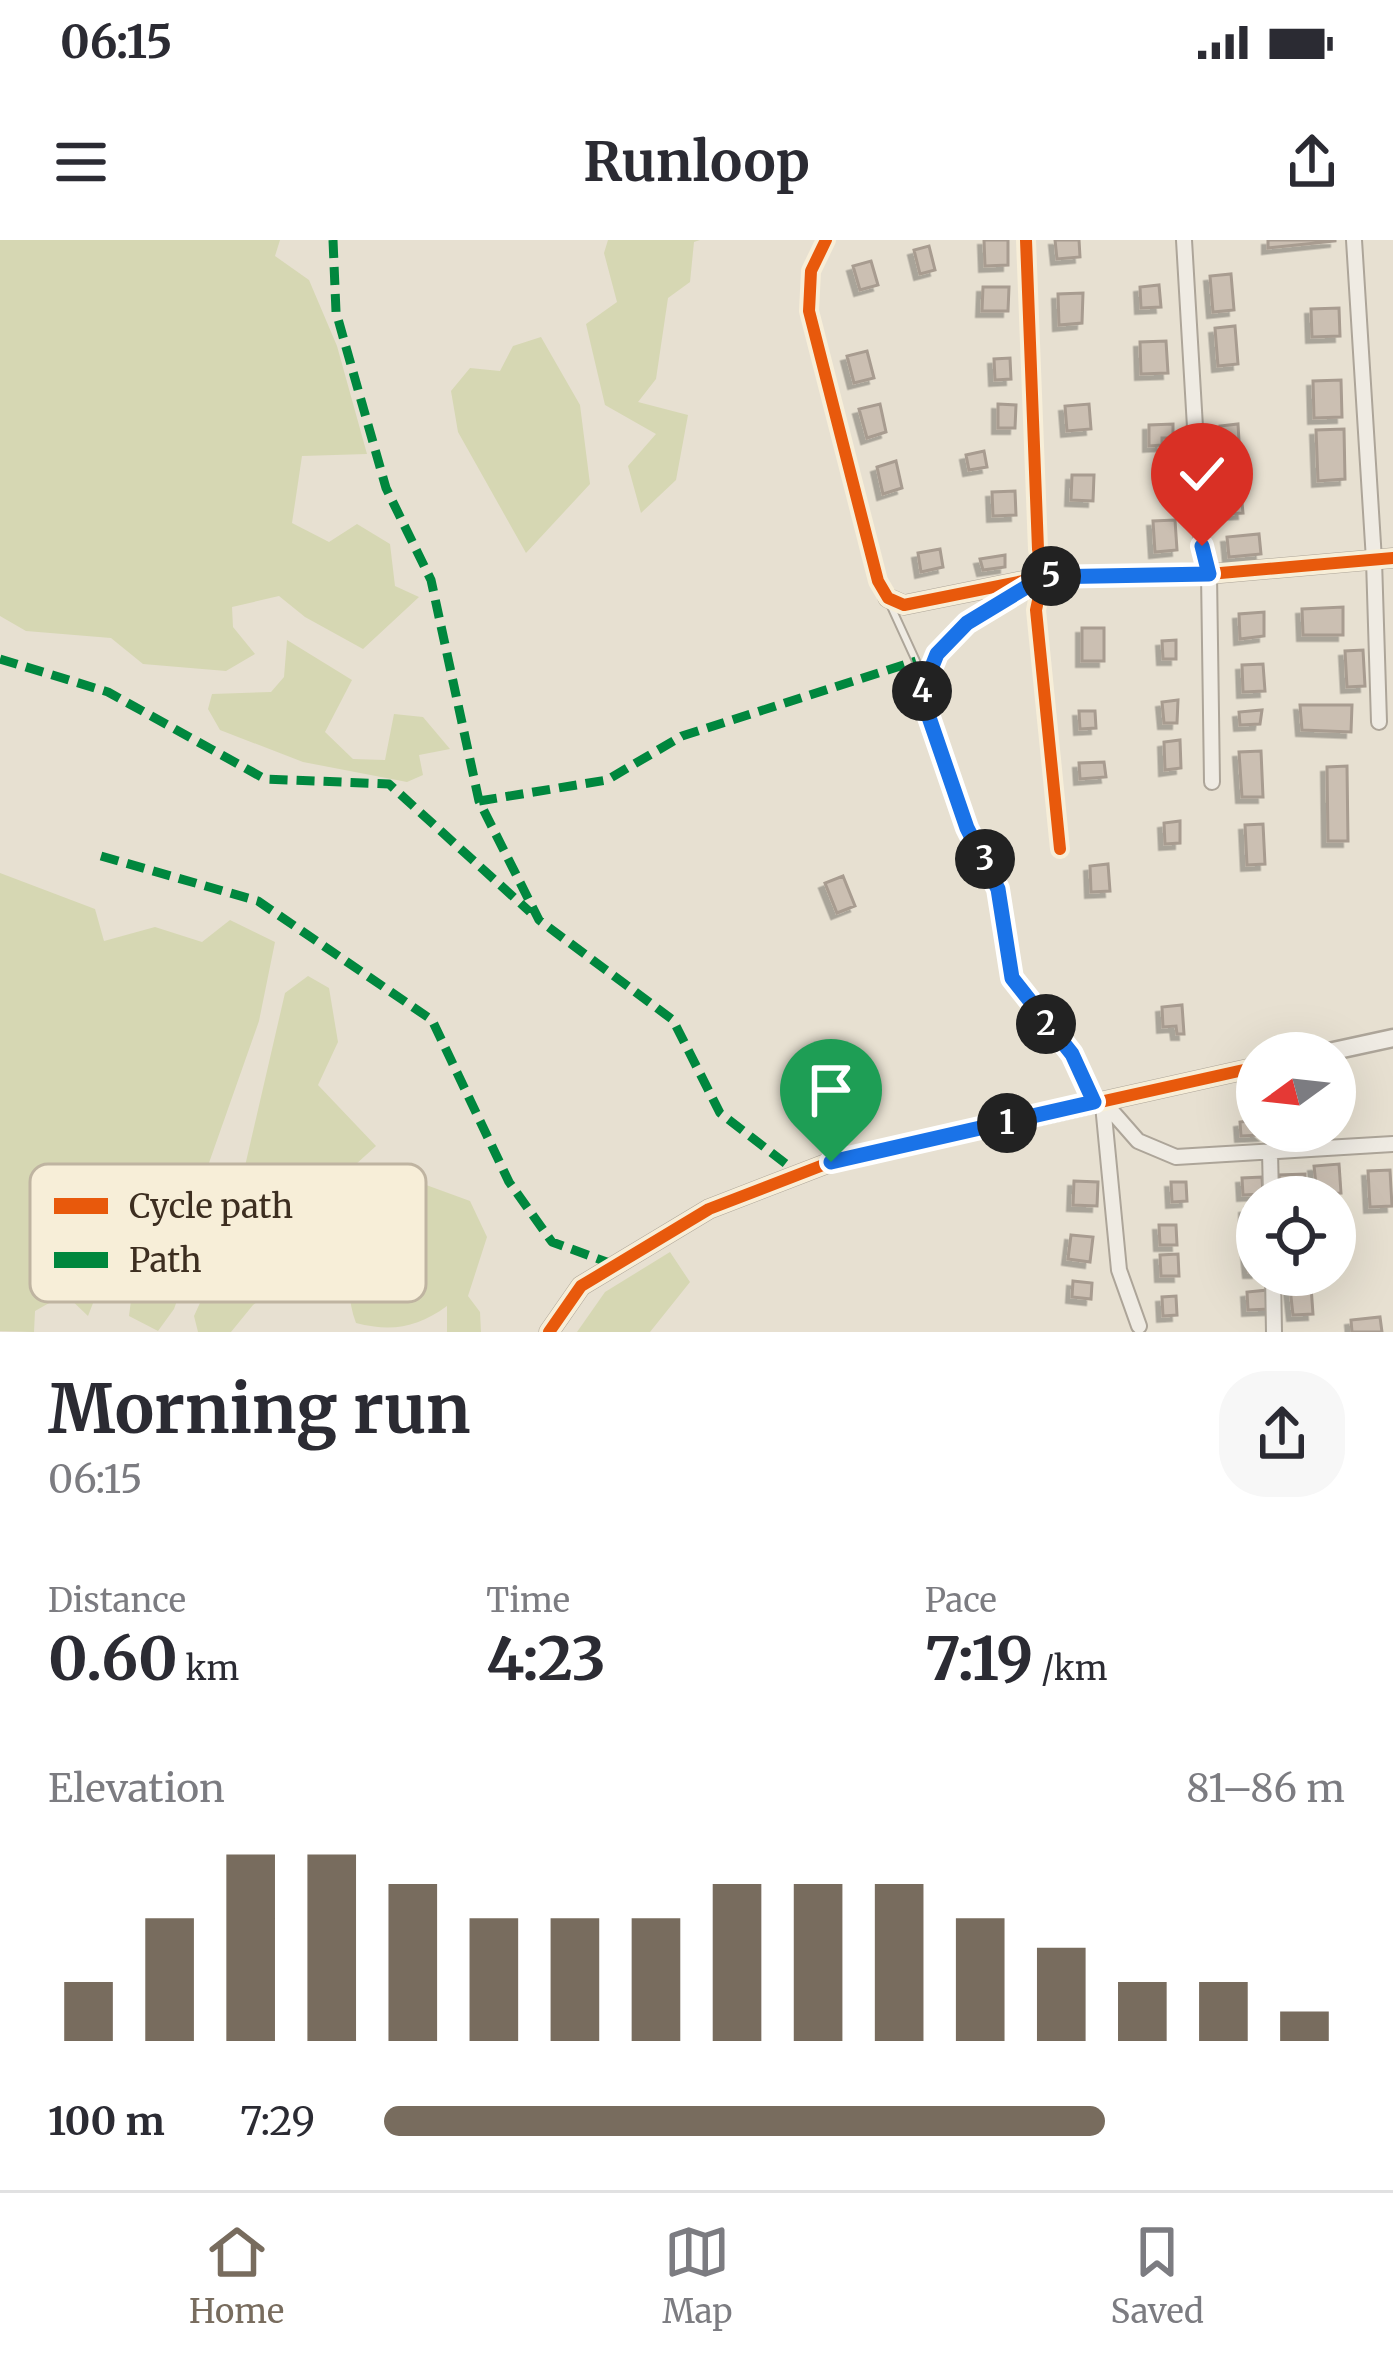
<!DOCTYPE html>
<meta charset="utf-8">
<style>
:root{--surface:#fff;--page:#f7f7f7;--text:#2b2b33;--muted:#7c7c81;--line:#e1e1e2;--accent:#786c5e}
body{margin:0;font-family:Merriweather,serif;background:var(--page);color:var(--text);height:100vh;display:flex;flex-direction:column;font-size:45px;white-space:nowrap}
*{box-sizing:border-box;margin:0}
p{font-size:39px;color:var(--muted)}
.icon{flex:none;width:66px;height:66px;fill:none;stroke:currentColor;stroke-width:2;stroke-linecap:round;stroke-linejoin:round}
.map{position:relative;height:1092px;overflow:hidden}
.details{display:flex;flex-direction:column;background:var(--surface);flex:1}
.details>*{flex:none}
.needle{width:78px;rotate:255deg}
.fabs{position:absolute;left:1236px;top:792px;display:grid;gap:24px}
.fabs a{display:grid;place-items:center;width:120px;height:120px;border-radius:50%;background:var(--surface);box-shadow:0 12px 48px #0002;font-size:60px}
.pin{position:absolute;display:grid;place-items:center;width:102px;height:102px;color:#fff;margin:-123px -51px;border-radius:50% 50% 50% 0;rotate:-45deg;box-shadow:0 0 12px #0007}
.pin .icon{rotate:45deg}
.km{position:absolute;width:60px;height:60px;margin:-30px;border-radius:50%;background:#222;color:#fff;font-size:33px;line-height:60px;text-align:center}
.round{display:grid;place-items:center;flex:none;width:126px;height:126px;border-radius:48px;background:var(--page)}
.head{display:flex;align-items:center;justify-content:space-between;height:204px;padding:0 48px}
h1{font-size:66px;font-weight:700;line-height:90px}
.stats{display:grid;grid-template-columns:repeat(3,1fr);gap:18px;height:204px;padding:12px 48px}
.stats div{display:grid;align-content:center}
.stats b{font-size:60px;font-weight:700}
.stats small{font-size:33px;font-weight:400}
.stats p{font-size:33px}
.chart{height:336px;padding:24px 48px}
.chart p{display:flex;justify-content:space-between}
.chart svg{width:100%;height:216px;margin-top:12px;stroke:var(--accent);stroke-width:6}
ul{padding:0 48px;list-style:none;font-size:39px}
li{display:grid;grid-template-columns:192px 144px 1fr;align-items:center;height:90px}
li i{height:30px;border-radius:15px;background:var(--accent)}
.status{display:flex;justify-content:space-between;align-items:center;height:84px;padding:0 60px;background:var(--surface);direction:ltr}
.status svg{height:33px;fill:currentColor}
header{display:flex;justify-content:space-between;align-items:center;height:156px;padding:0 48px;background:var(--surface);font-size:54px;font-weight:700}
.tab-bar{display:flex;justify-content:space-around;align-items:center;height:168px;border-top:3px solid var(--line);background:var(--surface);font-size:33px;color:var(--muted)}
.tab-bar a{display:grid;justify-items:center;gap:6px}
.tab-bar .on{color:var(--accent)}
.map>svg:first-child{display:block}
.green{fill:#d6d7b3}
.building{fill:#cbbfb2;stroke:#a89c90;stroke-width:3;filter:url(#shadow)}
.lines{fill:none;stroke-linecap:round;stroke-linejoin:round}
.service-casing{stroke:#ada599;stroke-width:10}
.minor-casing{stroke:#ada599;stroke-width:18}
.tertiary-casing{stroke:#ada599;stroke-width:21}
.service{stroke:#efebe3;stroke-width:6}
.minor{stroke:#efebe3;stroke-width:14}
.tertiary{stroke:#efebe3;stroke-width:16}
.quiet{stroke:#00873e;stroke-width:9;stroke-dasharray:18 9;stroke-linecap:butt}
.cycleway-casing{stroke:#f7eed8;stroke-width:20}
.cycleway{stroke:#e8590c;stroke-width:12}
.route-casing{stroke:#fff;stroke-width:24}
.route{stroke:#1a73e8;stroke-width:15}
.key{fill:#f7eed8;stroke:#bfb4a1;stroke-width:3}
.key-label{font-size:33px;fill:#3d2e20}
</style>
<div class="status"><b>06:15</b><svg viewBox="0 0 49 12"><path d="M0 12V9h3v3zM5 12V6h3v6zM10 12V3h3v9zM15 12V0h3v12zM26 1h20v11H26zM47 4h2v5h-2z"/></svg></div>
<header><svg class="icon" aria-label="menu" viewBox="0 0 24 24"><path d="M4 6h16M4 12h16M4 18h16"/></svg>Runloop<svg class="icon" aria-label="share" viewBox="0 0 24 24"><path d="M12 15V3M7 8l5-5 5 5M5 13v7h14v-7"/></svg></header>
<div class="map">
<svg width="1393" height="1092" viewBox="0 0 1393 1092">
<defs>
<filter id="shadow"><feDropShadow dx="-5.5" dy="5.5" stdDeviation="0" flood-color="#0004"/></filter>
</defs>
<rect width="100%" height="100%" fill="#e7e0d1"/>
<path class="green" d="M0,0H280L275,16L309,40L337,106L367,214L302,216L292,283L329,302L357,284L390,304L395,346L419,357L363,409L305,377L279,356L232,367L233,387L255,414L226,431L143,424L111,398L26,391L0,376Z
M608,0H700L694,2L690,42L668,58L656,139L638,162L688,175L676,240L641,273L628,226L656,194L605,165L586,84L617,62L604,13Z
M541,97L580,165L590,244L526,313L458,192L451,151L470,128L500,131L513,106Z
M287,400L352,440L325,492L353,519L385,520L394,474L423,477L450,509L419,515L423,535L407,542L303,522L220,490L208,469L212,454L271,452L284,437Z
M0,633L95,669L104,701L155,687L202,702L230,680L275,702L259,781L204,937L197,1005L174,1069L158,1091L129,1076L136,1022L111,1017L88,1076L65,1054L35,1071L34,1092L0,1091Z
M308,736L329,748L338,802L318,845L376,906L355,925L358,953L328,1006L253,1065L231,1092H198L194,1076L227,1004L285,753Z
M407,938L470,961L487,997L468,1056L480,1072L481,1092H447V1066C417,1088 391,1092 356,1083C338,1037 362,988 379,945Z
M670,1012L690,1042L650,1092H577L605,1052Z"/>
<path class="building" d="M984,0H1008V25L985,26Z
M1055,0H1079L1080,17L1057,19Z
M1268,0H1335V1L1268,8Z
M929,6L935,30L920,34L914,10Z
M871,21L878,45L860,50L853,26Z
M1231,34L1234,70L1213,72L1210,36Z
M1159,45L1161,67L1141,68L1140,47Z
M983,47H1009L1008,71H982Z
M1083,53L1082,83L1059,85L1058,54Z
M1339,68L1340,96L1312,97L1311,69Z
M1235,86L1238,124L1218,126L1215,88Z
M1166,101L1168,133L1141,134L1140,102Z
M867,111L874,138L854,143L847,116Z
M1010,118L1011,139L995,140L994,119Z
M1341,140L1342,177L1314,178L1313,141Z
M880,164L886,192L867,198L859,169Z
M998,164L1016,165L1015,188H998Z
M1089,164L1091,189L1067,191L1065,166Z
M1173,184V198H1162V205L1149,206V185Z
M1238,184L1240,218L1223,219L1220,186Z
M1344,189L1345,239L1318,241L1316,190Z
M984,211L987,227L969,230L966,215Z
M896,221L902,248L883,254L877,227Z
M1072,235H1094L1093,261L1071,260Z
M1240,242L1243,273L1227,274L1224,243Z
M1015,251L1016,275L993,276L992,252Z
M1175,280L1177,310L1155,312L1153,281Z
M1259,294L1261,314L1229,317L1227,297Z
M940,309L943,327L921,332L918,313Z
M1005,315V327L983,330L980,319Z
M1343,367V395H1303L1302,369Z
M1264,372V396L1240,399L1239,374Z
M1082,388H1104V421H1082Z
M1176,400V419H1163L1162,401Z
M1363,410L1365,446L1347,447L1345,411Z
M1263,424L1265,451L1243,452L1242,425Z
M1178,460L1177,483H1164L1162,462Z
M1300,465H1352L1351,492L1302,490Z
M1262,470L1260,484L1240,485L1239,472Z
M1079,471H1095L1096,488L1080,489Z
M1180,500L1181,528L1165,530L1164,502Z
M1261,511L1263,557H1242L1239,512Z
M1104,522L1106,537L1080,539L1079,523Z
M1347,526L1348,601H1328L1327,527Z
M1180,581V603L1165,604L1164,583Z
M1263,584L1265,624L1247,625L1245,585Z
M1108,624L1110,651L1091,652L1090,626Z
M843,636L855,666L837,673L825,643Z
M1182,765L1184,794H1177L1176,786L1163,787L1162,767Z
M1257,880V891L1262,895L1241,896L1240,882Z
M1339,924L1341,953L1317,954L1314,926Z
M1390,930L1392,966L1370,967L1368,931Z
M1305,934V957H1280L1279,935Z
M1262,937L1263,954L1243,955L1242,938Z
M1074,941L1098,942L1097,966L1073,965Z
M1171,942H1186L1187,961L1172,962Z
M1257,967V985L1245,986V968Z
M1159,985H1176L1177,1005H1160Z
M1071,995L1093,997L1090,1022L1068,1019Z
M1257,1011V1032H1249L1247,1012Z
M1178,1014L1179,1036H1161L1160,1015Z
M1073,1041L1092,1043L1091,1059L1072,1057Z
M1311,1046L1313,1074L1293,1075L1290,1048Z
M1268,1050L1270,1069L1248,1070L1247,1052Z
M1176,1056L1177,1075L1163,1076L1162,1057Z
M1380,1077L1382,1092H1352L1351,1080Z"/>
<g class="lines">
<g class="service-casing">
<path id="service" d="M889,362L916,421L921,454L967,588L998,649L1013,738L1072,815L1092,859
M922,451C946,393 970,379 1023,348"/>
</g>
<g class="minor-casing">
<path id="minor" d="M826,0L811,31L809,71L878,341L888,358
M1026,0L1038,309L1043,337L1036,370L1060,609
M1184,0L1202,306L1209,334L1212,542
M1354,0L1374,320L1379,482
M1102,860L1138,901L1176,917L1393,904
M1103,865L1119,1030L1139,1086
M1270,911L1271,957
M1273,1035L1274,1092"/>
</g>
<g class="tertiary-casing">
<path id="tertiary" d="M888,358L904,365L1043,337L1209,334L1393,318
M1324,813L1393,798
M549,1092L581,1046L709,969L831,922L1257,827"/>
</g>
<use href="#service" class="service"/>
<use href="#minor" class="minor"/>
<use href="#tertiary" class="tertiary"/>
<path class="quiet" d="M333,0L336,72L386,248L431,340L479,561L539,680L673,780L720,873L799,934
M0,419L108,452L265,539L389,544L530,672
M479,561L607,540L682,496L916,421
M101,616L258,661L432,780L509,942L552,1002L615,1025"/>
<g class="cycleway-casing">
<path id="cycleway" d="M826,0L811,31L809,71L878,341L888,358L904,365L1043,337L1209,334L1393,318
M1026,0L1038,309L1043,337L1036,370L1060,609
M549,1092L581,1046L709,969L831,922L1257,827"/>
</g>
<use href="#cycleway" class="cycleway"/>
</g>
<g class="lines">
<g class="route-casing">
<path id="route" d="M831,922L1094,862L1072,814L1012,738L998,649L967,588L921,454L937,414L967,383L1043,337L1209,334L1202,306"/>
</g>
<use href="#route" class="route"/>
</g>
<rect x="30" y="924" width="396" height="138" rx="18" class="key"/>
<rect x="54" y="958" width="54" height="16" fill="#e8590c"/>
<rect x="54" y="1012" width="54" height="16" fill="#00873e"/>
<g class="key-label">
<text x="129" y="978">Cycle path</text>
<text x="129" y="1032">Path</text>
</g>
</svg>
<div class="fabs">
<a><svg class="needle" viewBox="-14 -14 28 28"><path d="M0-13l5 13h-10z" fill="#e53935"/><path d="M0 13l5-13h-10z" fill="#7c7c81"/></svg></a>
<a><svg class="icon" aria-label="locate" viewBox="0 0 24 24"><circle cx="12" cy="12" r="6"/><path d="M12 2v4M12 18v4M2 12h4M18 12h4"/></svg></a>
</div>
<div class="pin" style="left:831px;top:922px;background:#1e9e55"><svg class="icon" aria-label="arrive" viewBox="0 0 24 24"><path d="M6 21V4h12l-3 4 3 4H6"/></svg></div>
<div class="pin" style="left:1202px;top:306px;background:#d93025"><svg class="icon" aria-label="check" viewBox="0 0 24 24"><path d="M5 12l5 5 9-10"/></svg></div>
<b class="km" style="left:1007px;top:883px">1</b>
<b class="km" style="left:1046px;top:784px">2</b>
<b class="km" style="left:985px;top:619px">3</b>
<b class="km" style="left:922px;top:451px">4</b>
<b class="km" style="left:1051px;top:336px">5</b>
</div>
<section class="details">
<div class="head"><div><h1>Morning run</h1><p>06:15</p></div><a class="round"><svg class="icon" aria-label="share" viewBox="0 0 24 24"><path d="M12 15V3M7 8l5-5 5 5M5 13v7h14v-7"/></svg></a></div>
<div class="stats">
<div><p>Distance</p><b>0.60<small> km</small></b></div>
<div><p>Time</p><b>4:23</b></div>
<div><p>Pace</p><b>7:19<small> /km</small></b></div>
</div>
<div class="chart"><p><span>Elevation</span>81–86 m</p>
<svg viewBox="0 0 160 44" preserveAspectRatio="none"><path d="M5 44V32M15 44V19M25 44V6M35 44V6M45 44V12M55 44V19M65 44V19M75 44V19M85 44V12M95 44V12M105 44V12M115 44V19M125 44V25M135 44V32M145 44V32M155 44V38"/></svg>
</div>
<ul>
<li><b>100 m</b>7:29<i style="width:75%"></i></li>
</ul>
</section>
<nav class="tab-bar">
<a class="on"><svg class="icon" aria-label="home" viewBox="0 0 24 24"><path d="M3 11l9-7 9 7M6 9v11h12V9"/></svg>Home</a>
<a><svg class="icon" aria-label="map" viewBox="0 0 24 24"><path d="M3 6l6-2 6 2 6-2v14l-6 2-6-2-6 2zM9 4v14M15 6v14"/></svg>Map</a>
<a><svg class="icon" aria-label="saved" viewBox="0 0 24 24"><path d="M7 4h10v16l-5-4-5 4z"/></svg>Saved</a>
</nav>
